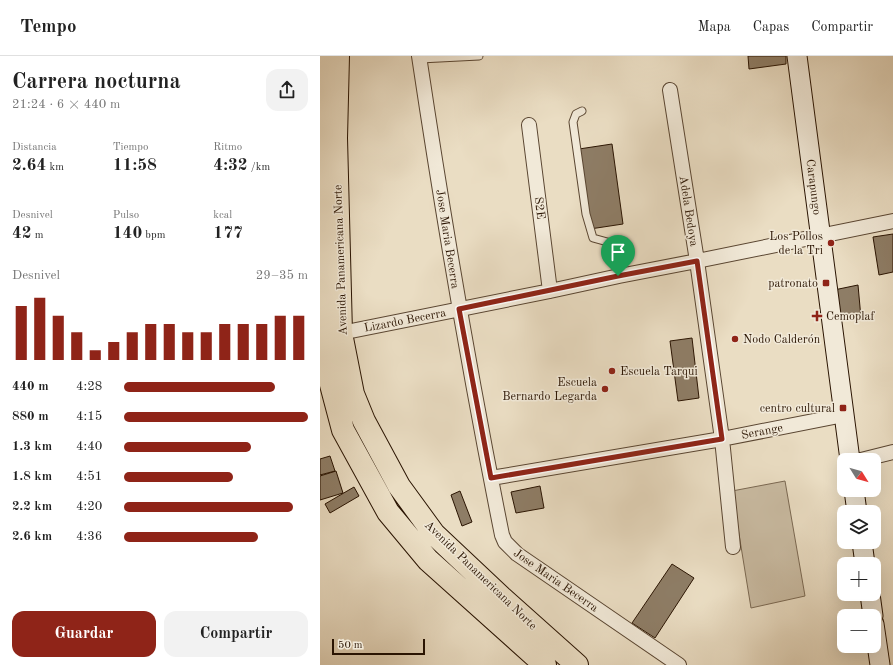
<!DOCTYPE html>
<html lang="es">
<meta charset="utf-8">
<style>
:root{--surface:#fff;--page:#f2f2f2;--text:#222;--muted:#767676;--line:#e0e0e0;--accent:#8f2418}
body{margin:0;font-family:"Old Standard TT",serif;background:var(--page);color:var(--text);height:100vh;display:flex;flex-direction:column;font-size:15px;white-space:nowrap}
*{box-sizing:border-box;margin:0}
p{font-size:13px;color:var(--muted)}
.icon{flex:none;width:22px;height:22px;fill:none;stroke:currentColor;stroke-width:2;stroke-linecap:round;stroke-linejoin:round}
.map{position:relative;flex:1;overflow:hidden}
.drawer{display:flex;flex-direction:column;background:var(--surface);width:320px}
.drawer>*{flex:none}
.needle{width:26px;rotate:127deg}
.buttons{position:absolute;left:517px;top:397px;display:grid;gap:8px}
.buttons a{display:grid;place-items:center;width:44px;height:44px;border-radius:8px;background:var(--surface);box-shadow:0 4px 16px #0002;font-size:20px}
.scale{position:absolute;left:12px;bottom:10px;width:93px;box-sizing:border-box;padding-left:4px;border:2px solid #2a1402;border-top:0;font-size:11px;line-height:14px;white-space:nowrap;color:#2a1402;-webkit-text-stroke:3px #f1e9d8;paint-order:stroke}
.pin{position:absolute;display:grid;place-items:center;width:34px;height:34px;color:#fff;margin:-41px -17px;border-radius:50% 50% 50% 0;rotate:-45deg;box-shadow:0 0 4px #0007}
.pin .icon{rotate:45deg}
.round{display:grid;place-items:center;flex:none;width:42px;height:42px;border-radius:12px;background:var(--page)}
.head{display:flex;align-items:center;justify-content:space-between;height:68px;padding:0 12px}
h1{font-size:22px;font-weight:600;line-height:30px}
.stats{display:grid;grid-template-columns:repeat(3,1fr);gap:6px;height:68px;padding:4px 12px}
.stats div{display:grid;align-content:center}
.stats b{font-size:17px;font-weight:600}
.stats small{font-size:11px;font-weight:400}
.stats p{font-size:11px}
.chart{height:112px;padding:8px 12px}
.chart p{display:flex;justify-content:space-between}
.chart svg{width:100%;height:72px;margin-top:4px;stroke:var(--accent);stroke-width:6}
.button{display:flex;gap:8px;margin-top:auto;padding:8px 12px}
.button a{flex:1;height:46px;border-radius:12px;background:var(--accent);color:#fff;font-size:16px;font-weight:600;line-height:46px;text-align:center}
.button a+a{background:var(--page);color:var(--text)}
ul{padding:0 12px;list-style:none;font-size:13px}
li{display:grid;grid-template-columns:64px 48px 1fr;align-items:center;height:30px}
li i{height:10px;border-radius:5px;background:var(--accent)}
header{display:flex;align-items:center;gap:24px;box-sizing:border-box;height:56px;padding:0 20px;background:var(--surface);border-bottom:1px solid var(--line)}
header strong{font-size:19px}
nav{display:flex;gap:22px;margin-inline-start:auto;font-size:14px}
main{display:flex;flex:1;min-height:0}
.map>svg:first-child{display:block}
.green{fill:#c9bba2;stroke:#7a6852}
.building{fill:#8e7d66;stroke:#2a1402}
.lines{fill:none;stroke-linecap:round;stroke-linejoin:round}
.lane-casing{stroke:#5a4632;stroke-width:9}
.street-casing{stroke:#5a4632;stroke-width:16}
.secondary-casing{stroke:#2a1402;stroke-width:21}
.highway-casing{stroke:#2a1402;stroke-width:24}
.lane{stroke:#f1e9d8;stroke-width:7}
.street{stroke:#f1e9d8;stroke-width:14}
.secondary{stroke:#f1e9d8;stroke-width:19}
.highway{stroke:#eaddc3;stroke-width:22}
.route-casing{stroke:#fff;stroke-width:8}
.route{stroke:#8f2418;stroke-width:5}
.poi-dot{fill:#8f2418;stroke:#f1e9d8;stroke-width:1.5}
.labels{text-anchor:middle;stroke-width:3;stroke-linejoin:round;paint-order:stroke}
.street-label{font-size:12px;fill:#2a1402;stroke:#f1e9d8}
.poi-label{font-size:12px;fill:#2a1402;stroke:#f1e9d8;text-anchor:end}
</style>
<header>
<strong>Tempo</strong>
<nav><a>Mapa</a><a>Capas</a><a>Compartir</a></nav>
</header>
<main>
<section class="drawer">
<div class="head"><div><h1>Carrera nocturna</h1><p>21:24 · 6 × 440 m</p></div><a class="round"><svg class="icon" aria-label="share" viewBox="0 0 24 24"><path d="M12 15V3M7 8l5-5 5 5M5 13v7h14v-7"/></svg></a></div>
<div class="stats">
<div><p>Distancia</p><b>2.64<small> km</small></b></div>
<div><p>Tiempo</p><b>11:58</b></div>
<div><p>Ritmo</p><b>4:32<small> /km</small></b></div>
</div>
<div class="stats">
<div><p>Desnivel</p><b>42<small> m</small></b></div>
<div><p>Pulso</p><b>140<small> bpm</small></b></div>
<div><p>kcal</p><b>177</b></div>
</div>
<div class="chart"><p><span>Desnivel</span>29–35 m</p>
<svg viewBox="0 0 160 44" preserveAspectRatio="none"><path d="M5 44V11M15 44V6M25 44V17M35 44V27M45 44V38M55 44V33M65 44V27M75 44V22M85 44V22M95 44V27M105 44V27M115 44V22M125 44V22M135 44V22M145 44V17M155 44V17"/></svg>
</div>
<ul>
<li><b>440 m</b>4:28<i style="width:82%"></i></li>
<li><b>880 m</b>4:15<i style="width:100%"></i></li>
<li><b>1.3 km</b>4:40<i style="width:69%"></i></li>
<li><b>1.8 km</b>4:51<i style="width:59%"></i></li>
<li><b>2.2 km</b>4:20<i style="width:92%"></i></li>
<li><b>2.6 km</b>4:36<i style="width:73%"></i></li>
</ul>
<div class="button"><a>Guardar</a><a>Compartir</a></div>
</section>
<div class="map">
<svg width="573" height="609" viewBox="0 0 573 609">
<rect width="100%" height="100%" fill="#eaddc3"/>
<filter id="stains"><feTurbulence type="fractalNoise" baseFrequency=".005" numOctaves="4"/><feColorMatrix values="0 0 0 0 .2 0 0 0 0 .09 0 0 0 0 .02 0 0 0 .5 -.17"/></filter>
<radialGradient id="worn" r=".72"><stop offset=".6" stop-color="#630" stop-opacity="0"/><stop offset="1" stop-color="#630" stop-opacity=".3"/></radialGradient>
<path class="green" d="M465,425L485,540L431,552L412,435Z"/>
<path class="building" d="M428,0H466V8L429,13Z
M292,88L303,168L270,173L259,93Z
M573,178V216L559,219L553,181Z
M538,229L541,262L517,265L514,234Z
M372,282L379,342L358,345L350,285Z
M10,400L15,415L0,419V403Z
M16,415L23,437L0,444V420Z
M220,430L224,452L196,457L191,436Z
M34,431L39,440L10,457L5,448Z
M140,435L152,466L142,470L131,439Z
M352,508L374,522L335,582L312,567Z"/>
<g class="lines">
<g class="lane-casing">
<path id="lane" d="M100,3L159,0
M262,55L256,58L253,66L266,158L273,182L291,187L299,220"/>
</g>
<g class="street-casing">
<path id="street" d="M99,0C123,160 150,320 182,479L185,486L197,498L359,609
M350,34L377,205L402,383L413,491
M209,69L230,235
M21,277L230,235L299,220L377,205L573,165
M541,404L573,396
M171,422L402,383L524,359"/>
</g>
<g class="secondary-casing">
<path id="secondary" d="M477,0L530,404
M534,434L537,456
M542,486L545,508
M550,538L553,560
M554,568L560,609"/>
</g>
<g class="highway-casing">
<path id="highway" d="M1,0L2,284L9,321L23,374L68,456L108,504L225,609
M18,0L16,82L21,277L33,338L44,365L79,430L114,478L182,542L257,609"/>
</g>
<use href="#lane" class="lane"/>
<use href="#street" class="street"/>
<use href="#secondary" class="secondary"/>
<use href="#highway" class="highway"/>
</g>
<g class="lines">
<g class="route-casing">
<path id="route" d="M377,205L402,383L171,422L139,253L298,220Z"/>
</g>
<use href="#route" class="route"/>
</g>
<g class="poi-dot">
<circle cx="511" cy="187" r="4"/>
<rect x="502" y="223" width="8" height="8" rx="2"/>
<path d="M495 254h4v4h4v4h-4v4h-4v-4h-4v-4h4z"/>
<circle cx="415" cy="283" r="4"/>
<circle cx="292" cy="315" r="4"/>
<circle cx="285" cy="333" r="4"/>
<rect x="519" y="348" width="8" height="8" rx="2"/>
</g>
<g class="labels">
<g class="street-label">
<text transform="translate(494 131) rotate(83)" y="4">Carapungo</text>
<text transform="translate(220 152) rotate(83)" y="4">S2E</text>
<text transform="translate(369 155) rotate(81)" y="4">Adela Bedoya</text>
<text transform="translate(128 183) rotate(81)" y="4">Jose Maria Becerra</text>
<text transform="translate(20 204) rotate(-92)" y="4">Avenida Panamericana Norte</text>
<text transform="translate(85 264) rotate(-11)" y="4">Lizardo Becerra</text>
<text transform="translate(442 375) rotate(-11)" y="4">Serange</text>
<text transform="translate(161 519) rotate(44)" y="4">Avenida Panamericana Norte</text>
<text transform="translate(236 524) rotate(35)" y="4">Jose Maria Becerra</text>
</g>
<g class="poi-label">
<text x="503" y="184">Los Pollos<tspan x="503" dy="14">de la Tri</tspan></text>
<text x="498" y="231">patronato</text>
<text x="506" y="264" text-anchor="start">Cemoplaf</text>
<text x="423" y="287" text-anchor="start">Nodo Calderón</text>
<text x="300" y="319" text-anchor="start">Escuela Tarqui</text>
<text x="277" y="330">Escuela<tspan x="277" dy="14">Bernardo Legarda</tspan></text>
<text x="515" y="356">centro cultural</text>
</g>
</g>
<rect width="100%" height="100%" filter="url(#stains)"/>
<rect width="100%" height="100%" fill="url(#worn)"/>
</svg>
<div class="buttons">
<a><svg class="needle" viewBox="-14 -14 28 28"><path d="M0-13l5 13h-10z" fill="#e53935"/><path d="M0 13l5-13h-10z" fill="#767676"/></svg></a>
<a><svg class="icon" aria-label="layers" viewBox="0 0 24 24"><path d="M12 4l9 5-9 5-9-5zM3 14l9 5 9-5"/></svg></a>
<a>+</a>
<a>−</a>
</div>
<div class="scale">50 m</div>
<div class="pin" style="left:298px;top:220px;background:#1e9e55"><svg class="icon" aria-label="arrive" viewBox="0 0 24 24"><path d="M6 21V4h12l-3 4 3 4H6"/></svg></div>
</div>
</main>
